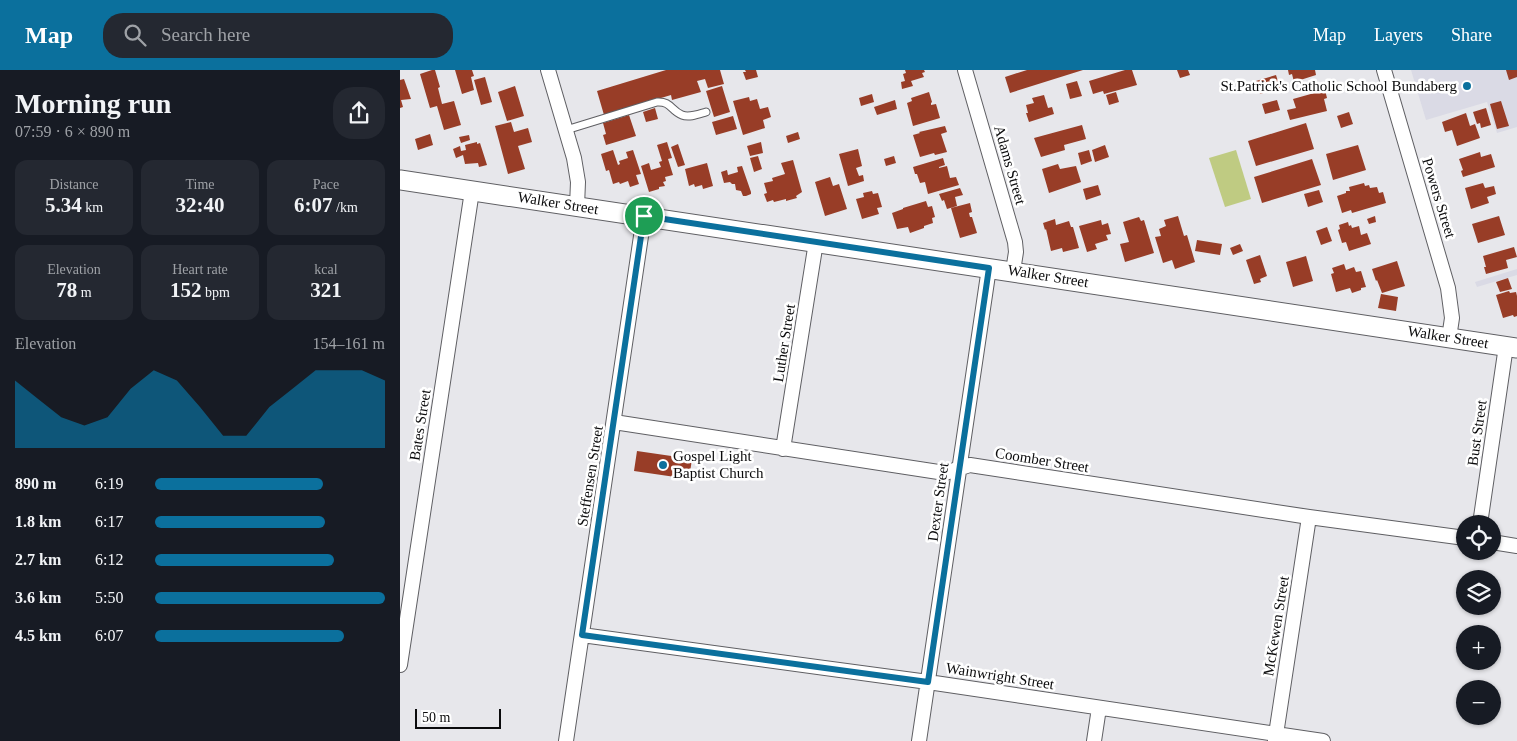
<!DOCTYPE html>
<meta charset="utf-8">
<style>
:root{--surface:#171b24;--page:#242831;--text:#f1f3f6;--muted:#9ea1a6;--accent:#0b709d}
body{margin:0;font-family:Georgia,serif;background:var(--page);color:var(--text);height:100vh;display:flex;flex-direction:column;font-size:19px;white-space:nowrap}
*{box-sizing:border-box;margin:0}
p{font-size:16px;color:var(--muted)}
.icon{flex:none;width:28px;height:28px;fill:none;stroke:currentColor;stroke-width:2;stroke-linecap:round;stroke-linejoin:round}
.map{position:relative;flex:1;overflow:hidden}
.side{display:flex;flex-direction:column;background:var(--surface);width:400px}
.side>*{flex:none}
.fabs{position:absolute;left:1056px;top:445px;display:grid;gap:10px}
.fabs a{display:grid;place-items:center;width:45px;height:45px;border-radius:50%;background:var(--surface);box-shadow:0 1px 4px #0004;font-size:25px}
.scale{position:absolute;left:15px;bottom:12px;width:86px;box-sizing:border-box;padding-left:5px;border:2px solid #0b0b0c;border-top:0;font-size:14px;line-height:18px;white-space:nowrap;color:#0b0b0c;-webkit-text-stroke:4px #fff;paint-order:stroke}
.pin{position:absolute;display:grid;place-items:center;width:42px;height:42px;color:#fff;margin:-21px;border:2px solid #fff;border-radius:50%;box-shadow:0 1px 5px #0007}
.round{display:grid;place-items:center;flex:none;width:52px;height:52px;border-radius:20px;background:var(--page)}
.headline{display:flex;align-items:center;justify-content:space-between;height:85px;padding:0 15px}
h1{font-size:28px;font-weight:600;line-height:38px}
.stats{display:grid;grid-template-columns:repeat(3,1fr);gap:8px;height:85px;padding:5px 15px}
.stats div{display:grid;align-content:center;border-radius:12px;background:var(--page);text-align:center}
.stats b{font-size:21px;font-weight:600}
.stats small{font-size:14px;font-weight:400}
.stats p{font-size:14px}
.chart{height:140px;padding:10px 15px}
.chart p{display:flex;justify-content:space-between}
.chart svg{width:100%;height:90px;margin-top:5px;fill:var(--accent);opacity:.7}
ul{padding:0 15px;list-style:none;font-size:16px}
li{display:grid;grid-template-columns:80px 60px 1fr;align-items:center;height:38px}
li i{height:12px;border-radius:6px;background:var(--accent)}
header{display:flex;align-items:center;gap:30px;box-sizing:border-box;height:70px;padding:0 25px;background:var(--accent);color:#fff}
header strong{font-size:24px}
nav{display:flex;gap:28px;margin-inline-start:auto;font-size:18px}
.search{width:350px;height:45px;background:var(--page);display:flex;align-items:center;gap:12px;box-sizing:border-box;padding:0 18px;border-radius:20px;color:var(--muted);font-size:19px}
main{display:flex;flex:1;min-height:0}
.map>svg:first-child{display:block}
.built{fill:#dadae5}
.green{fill:#bfcb82}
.building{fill:#983d27}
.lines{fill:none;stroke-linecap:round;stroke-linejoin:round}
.lane-casing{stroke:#5f5f63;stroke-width:9}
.street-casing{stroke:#5f5f63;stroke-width:16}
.secondary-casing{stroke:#5f5f63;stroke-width:21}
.lane{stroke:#fff;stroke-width:7}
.street{stroke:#fff;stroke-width:14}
.secondary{stroke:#fff;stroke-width:19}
.route-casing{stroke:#fff;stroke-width:10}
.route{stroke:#0b709d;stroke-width:6}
.poi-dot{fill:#0b709d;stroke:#fff;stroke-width:2}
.labels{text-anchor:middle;stroke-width:5;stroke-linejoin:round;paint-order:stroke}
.poi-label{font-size:15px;fill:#0b0b0c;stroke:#fff;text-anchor:end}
.street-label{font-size:15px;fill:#0b0b0c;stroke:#fff}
</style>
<header>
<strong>Map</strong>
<div class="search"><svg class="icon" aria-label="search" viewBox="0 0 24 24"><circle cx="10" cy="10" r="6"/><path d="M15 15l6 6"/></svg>Search here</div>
<nav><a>Map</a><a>Layers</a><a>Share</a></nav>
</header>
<main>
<section class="side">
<div class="headline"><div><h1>Morning run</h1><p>07:59 · 6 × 890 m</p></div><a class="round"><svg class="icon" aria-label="share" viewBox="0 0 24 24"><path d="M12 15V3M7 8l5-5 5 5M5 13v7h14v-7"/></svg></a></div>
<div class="stats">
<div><p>Distance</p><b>5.34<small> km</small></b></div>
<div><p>Time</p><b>32:40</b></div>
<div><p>Pace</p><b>6:07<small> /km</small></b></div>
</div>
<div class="stats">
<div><p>Elevation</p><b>78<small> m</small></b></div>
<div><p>Heart rate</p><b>152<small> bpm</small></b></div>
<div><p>kcal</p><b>321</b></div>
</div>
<div class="chart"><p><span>Elevation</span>154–161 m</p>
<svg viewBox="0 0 160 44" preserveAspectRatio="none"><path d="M0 44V11L10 20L20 29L30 33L40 29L50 15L60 6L70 11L80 24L90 38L100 38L110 24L120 15L130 6L140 6L150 6L160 11V44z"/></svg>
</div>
<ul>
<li><b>890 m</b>6:19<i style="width:73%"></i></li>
<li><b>1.8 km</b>6:17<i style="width:74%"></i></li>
<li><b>2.7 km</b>6:12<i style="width:78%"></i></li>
<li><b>3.6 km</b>5:50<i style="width:100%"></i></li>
<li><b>4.5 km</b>6:07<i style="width:82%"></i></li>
</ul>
</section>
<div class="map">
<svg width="1117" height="671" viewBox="0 0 1117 671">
<rect width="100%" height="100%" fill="#e7e7eb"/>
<path class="built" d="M1011,0H1117V57L1097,63L1087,32L1026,50Z
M1117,199V205L1077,217L1075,212Z"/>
<path class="green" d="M836,80L851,129L825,137L809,88Z"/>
<path class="building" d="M32,0H35L40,17L38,18L42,34L54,31L61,55L44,60L37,36L30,38L20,4Z
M55,0H72L74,6L71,7L74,20L62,24Z
M266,0H320L324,14L308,18L305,9L297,11L301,22L272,30L271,25L204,45L197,21Z
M345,0H356L358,7L346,10L343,2H346Z
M505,0H524L525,2L522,3L524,7L511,11L513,16L502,19L501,12L505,11L503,4L506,3Z
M627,0H683L610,23L605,7Z
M725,0H732L737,15L704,24L703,21L693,24L689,11Z
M777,0H788L790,5L780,8Z
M888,0H915L916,5L894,12L892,4L889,5Z
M1106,0H1117V7L1109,10Z
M876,5L880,18L860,24L856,11Z
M85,7L92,32L81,35L74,10Z
M4,9L11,29L1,30L3,37L0,38V10Z
M677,11L682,26L670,29L666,14Z
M115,16L124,46L107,51L98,22Z
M322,16L330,42L314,47L306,21Z
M925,20L927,28L924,29L927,41L890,50L887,40L896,38L893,29Z
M529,22L532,32L531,33V35L536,34L540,48L513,56L507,33L512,31L511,28Z
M716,22L719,32L709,35L706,25Z
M472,24L474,32L461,36L459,28Z
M644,25L648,38L652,37L654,44L629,52L626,43H628L626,35L634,33L632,28Z
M349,27L350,31L357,29L360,39L368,37L371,47L363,50L365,58L343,65L333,31Z
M495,30L497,39L477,45L474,37Z
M877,30L880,40L865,44L862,34Z
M1101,31L1109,56L1097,59L1090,34Z
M255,38L258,49L246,52L243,42Z
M1086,38L1091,55L1081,58L1080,53L1077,54L1073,42Z
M949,42L953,54L941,58L937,46Z
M1066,43L1070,56L1075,54L1080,68L1057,76L1052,60L1045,62L1042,52Z
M229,45L236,66L206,75L203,65L206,64L203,53Z
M333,46L337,59L316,65L312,52Z
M111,52L114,62L128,58L132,72L118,76L125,99L108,104L95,56Z
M906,53L914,79L856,96L848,71Z
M682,55L686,69L664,75L665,80L641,87L634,68Z
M545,56L547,62L541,64L547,82L535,85L534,83L520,87L513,65L520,63L519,62Z
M398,62L400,69L388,73L386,66Z
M30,64L33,75L18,80L15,69Z
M69,65L70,70L61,73L59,67Z
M77,72V74L80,73L87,95L79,97L78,93L65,94L63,85L56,88L53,79L60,76L61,81L66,80L65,75Z
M267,72L272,88L268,89L273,105L265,107L266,111L263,112L265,116L259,117V119L249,122L241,96L249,93L251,100L261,97L259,92L262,91L257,75Z
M361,72L363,83L350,86L347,76Z
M278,74L285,95L278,97L271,77Z
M705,75L709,87L695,92L692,80Z
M958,75L966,100L933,110L926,84Z
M458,79L462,96L456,98L459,106L463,105L464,111L448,116L439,84Z
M213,80L218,95L220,94L219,91L228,88L226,82L233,80L241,104L236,105L239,114L230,117L228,111L220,114L219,112L213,114L209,100L206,101L201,84Z
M689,80L692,91L681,95L678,83Z
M1080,82L1081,87L1091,84L1095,97L1063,107L1061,101L1063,100L1059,89Z
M358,86L362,99L354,102L350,88Z
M494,86L496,93L486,96L484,89Z
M543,88L545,95L539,97V98L547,96L550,108L556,107L559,115L528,124L525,112L520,113L517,104H515L513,97Z
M912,89L921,115L862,133L854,107Z
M393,90L402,122L396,126L397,128L386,131V129L374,132L373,130L367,132L364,124L367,123L364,113L373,111L372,108L385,104L381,93Z
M307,93L313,116L303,119L302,115L295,117L294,114L289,116L285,99Z
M658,94L660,99L676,96L681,112L649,123L642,99Z
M342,96L351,122V124L346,126H343L341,121L336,120L335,114H332L330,112L324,113L321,102L327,100L328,105L338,102L337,97Z
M430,107L433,116L439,114L447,139L425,146L415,112Z
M964,113L965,116L969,115L970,118L977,117L979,123L983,122L986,133L952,143L951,140L942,143L937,126L946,123V121H950L949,117Z
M1083,113L1085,118L1094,116L1096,124L1087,127L1089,133L1071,139L1065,118Z
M698,115L701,125L686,130L683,119Z
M560,118L563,125L555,127L557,136L547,139L544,130L542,131L539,124Z
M919,120L923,132L908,137L904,124Z
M472,121L473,124L478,123L482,137L477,138L479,144L462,149L456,129L464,127L463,123Z
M526,131L528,137L532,136L535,147L532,148L533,153L524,156V158L510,163L508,157L497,159L492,143L503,139V138Z
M570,133L572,142L569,143L570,147H572L577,163L560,168L551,138Z
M778,146L784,166L787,165L795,192L775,199L772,190L763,193L755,167L761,166L759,159L766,156L764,150Z
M975,146L976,152L969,154L967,149Z
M1099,146L1105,165L1078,173L1072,154Z
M739,147L741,151L744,150L754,183L725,192L720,174L729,172L723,152Z
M655,149L656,155L669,151L671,157H673L679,178L663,182L662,178L651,181L646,159L645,160L643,153Z
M701,150L702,155L708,153L711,164L706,165L708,170L695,174L697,179L687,182L679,156Z
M948,152L949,156L951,155L952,158L959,156L961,165L967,163L971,174L949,181L946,172L942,173L938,160L940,159L939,155Z
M927,157L932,171L921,175L916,161Z
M797,170L822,174L820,185L795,181Z
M840,174L843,181L833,185L830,178Z
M1114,177L1117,187L1106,190L1108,198L1086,204L1084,197H1086L1083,186Z
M860,185L867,206L860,209L861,212L854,214L846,190Z
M906,186L913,211L893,217L886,192Z
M997,191L1005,216L982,223L977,210L976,211L972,199Z
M944,194L946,200L954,197L956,202L961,201L966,217L961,218V220L952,223L950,218L936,222L931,204L934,203L932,198Z
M1108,208L1112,219L1100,222L1096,212Z
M1109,221L1110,223L1116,222L1117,226V246L1114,247L1113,245L1103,248L1096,225Z
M981,224L998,227L996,241L978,238Z
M237,381L292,389L289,409L234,401Z"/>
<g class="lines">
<g class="lane-casing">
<path id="lane" d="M166,60L257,32C271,31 271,41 282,45C289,48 299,44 306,42"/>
</g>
<g class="street-casing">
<path id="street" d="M148,0L174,88L178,112L177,136
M565,0L615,172L616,182L613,201
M984,0L1048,218L1052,248L1049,268
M214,352L545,403L570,395L909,447L1065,468
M383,379L416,172
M1080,454L1106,276
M1092,472L1117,476
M182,565L528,612L923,671
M0,595L72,121
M166,671L244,146
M519,671L589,198
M694,671L699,638
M875,671L909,447"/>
</g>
<g class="secondary-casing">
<path id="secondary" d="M0,110L1117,278"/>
</g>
<use href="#lane" class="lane"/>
<use href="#street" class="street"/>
<use href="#secondary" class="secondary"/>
</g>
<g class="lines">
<g class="route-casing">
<path id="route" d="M244,146L589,198L528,612L182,565Z"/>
</g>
<use href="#route" class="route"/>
</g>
<g class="poi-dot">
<circle cx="1067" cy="16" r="5"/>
<circle cx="263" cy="395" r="5"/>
</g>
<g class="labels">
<g class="poi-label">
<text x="1057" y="21">St.Patrick's Catholic School Bundaberg</text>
<text x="273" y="391" text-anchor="start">Gospel Light<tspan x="273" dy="17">Baptist Church</tspan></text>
</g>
<g class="street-label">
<text transform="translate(610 95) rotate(74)" y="5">Adams Street</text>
<text transform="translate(1039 128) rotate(73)" y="5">Powers Street</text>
<text transform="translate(158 133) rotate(9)" y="5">Walker Street</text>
<text transform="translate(648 206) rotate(9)" y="5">Walker Street</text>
<text transform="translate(1048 267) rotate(9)" y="5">Walker Street</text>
<text transform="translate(384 273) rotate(-81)" y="5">Luther Street</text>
<text transform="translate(20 355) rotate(-81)" y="5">Bates Street</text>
<text transform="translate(1077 363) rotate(-82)" y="5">Bust Street</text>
<text transform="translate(642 390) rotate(9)" y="5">Coomber Street</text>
<text transform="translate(190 406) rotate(-81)" y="5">Steffensen Street</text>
<text transform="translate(538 432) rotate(-82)" y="5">Dexter Street</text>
<text transform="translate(876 556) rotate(-81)" y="5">McKewen Street</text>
<text transform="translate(600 606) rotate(9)" y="5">Wainwright Street</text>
</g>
</g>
</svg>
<div class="fabs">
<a><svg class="icon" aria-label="locate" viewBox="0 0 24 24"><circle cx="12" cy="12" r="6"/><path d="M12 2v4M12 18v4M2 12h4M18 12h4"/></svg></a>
<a><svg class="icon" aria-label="layers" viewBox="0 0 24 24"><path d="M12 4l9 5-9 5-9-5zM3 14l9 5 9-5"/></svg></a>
<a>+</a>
<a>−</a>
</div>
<div class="scale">50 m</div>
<div class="pin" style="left:244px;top:146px;background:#1e9e55"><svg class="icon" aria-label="arrive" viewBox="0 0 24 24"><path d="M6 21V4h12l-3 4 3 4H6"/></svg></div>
</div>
</main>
